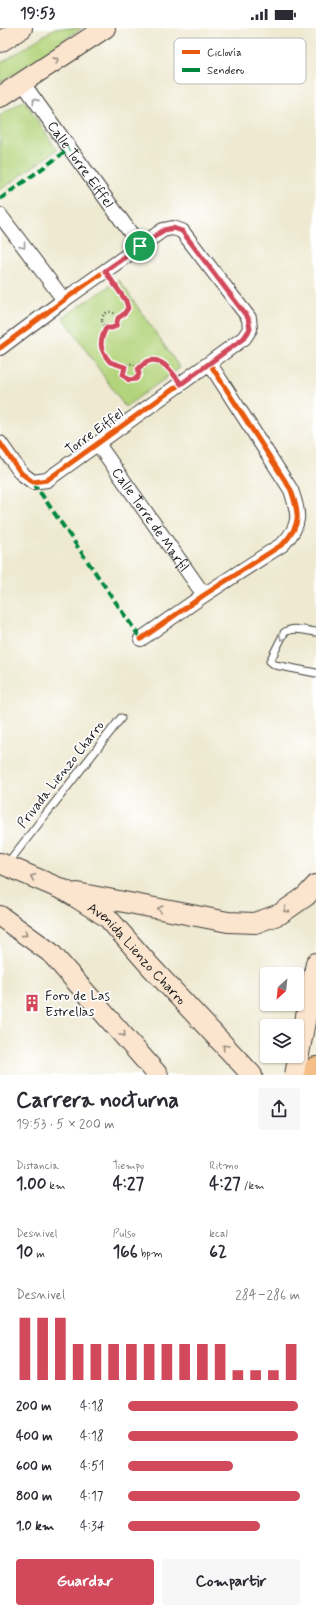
<!DOCTYPE html>
<html lang="es">
<meta charset="utf-8">
<style>
:root{--surface:#fff;--page:#f7f7f7;--text:#2b2b33;--muted:#7c7c81;--accent:#d1495b}
body{margin:0;font-family:Mynerve,sans-serif;background:var(--page);color:var(--text);height:100vh;display:flex;flex-direction:column;font-size:15px;white-space:nowrap}
*{box-sizing:border-box;margin:0}
p{font-size:13px;color:var(--muted)}
.icon{flex:none;width:22px;height:22px;fill:none;stroke:currentColor;stroke-width:2;stroke-linecap:round;stroke-linejoin:round}
.map{position:relative;height:1047px;overflow:hidden}
.side{display:flex;flex-direction:column;background:var(--surface);flex:1}
.side>*{flex:none}
.needle{width:26px;rotate:207deg}
.fabs{position:absolute;left:260px;top:939px;display:grid;gap:8px}
.fabs a{display:grid;place-items:center;width:44px;height:44px;border-radius:4px;background:var(--surface);box-shadow:0 1px 3px #0004;font-size:20px}
.pin{position:absolute;display:grid;place-items:center;width:34px;height:34px;color:#fff;margin:-17px;border:2px solid #fff;border-radius:50%;box-shadow:0 1px 4px #0007}
.round{display:grid;place-items:center;flex:none;width:42px;height:42px;border-radius:4px;background:var(--page)}
.head{display:flex;align-items:center;justify-content:space-between;height:68px;padding:0 16px}
h1{font-size:22px;font-weight:700;line-height:30px}
.figures{display:grid;grid-template-columns:repeat(3,1fr);gap:6px;height:68px;padding:4px 16px}
.figures div{display:grid;align-content:center}
.figures b{font-size:17px;font-weight:700}
.figures small{font-size:11px;font-weight:400}
.figures p{font-size:11px}
.chart{height:112px;padding:8px 16px}
.chart p{display:flex;justify-content:space-between}
.chart svg{width:100%;height:72px;margin-top:4px;stroke:var(--accent);stroke-width:6}
.cta{display:flex;gap:8px;margin-top:auto;padding:8px 16px}
.cta a{flex:1;height:46px;border-radius:4px;background:var(--accent);color:#fff;font-size:16px;font-weight:700;line-height:46px;text-align:center}
.cta a+a{background:var(--page);color:var(--text)}
ul{padding:0 16px;list-style:none;font-size:13px}
li{display:grid;grid-template-columns:64px 48px 1fr;align-items:center;height:30px}
li i{height:10px;border-radius:5px;background:var(--accent)}
.status{display:flex;justify-content:space-between;align-items:center;height:28px;padding:0 20px;background:var(--surface);direction:ltr}
.status svg{height:11px;fill:currentColor}
.map>svg:first-child{display:block}
.green{fill:#b3d47b;stroke:#68784c}
.lines{fill:none;stroke-linecap:round;stroke-linejoin:round}
.lane-casing{stroke:#3c3b37;stroke-width:9}
.street-casing{stroke:#3c3b37;stroke-width:16}
.secondary-casing{stroke:#3c3b37;stroke-width:22}
.primary-casing{stroke:#3c3b37;stroke-width:24}
.path{stroke:#3c3b37;stroke-width:2.5;stroke-dasharray:1 3;stroke-linecap:butt}
.lane{stroke:#fff;stroke-width:7}
.street{stroke:#fff;stroke-width:14}
.secondary{stroke:#fbe5cf;stroke-width:20}
.primary{stroke:#f6be87;stroke-width:22}
.quiet{stroke:#00873e;stroke-width:4;stroke-dasharray:8 4;stroke-linecap:butt}
.cycleway-casing{stroke:#fff;stroke-width:8}
.cycleway{stroke:#e8590c;stroke-width:5}
.oneway{stroke:#978b7e}
.oneway2{stroke:#999}
.route-casing{stroke:#fff;stroke-width:8}
.route{stroke:#d1495b;stroke-width:5}
.labels{text-anchor:middle;stroke-width:3.5;stroke-linejoin:round;paint-order:stroke}
.street-label{font-size:14px;fill:#1c1c1c;stroke:#fff}
.poi-label{font-size:14px;fill:#1c1c1c;stroke:#fff;text-anchor:start}
.key{fill:#fff;stroke:#bbb;stroke-width:1}
.key-label{font-size:11px;fill:#1c1c1c}
</style>
<div class="status"><b>19:53</b><svg viewBox="0 0 49 12"><path d="M0 12V9h3v3zM5 12V6h3v6zM10 12V3h3v9zM15 12V0h3v12zM26 1h20v11H26zM47 4h2v5h-2z"/></svg></div>
<div class="map">
<svg width="316" height="1047" viewBox="0 0 316 1047">
<rect width="100%" height="100%" fill="#fff"/>
<filter id="ink" filterUnits="userSpaceOnUse"><feTurbulence type="fractalNoise" baseFrequency=".025" numOctaves="2"/><feDisplacementMap in="SourceGraphic" scale="8" xChannelSelector="R" yChannelSelector="G"/><feConvolveMatrix kernelMatrix="1 2 1 2 8 2 1 2 1" color-interpolation-filters="sRGB"/></filter>
<filter id="wash" filterUnits="userSpaceOnUse"><feTurbulence type="fractalNoise" baseFrequency=".012" numOctaves="4" result="noise"/><feDisplacementMap in="SourceGraphic" scale="16" xChannelSelector="R" yChannelSelector="G"/><feGaussianBlur stdDeviation="0.9" result="paint"/><feColorMatrix in="noise" values="0 0 0 0 0 0 0 0 0 0 0 0 0 0 0 0 0 1.4 0 .05"/><feComposite in="paint" operator="in"/></filter>
<g filter="url(#wash)">
<rect width="100%" height="100%" fill="#eee9d0"/>
<path class="green" d="M55,0H82L0,55V36Z
M24,72L57,122L0,162V87Z
M119,252L180,340L125,379L63,289Z"/>
</g>
<g filter="url(#ink)">
<g class="lines">
<g class="lane-casing">
<path id="lane" d="M316,604C307,603 292,598 284,605L270,633L275,637L316,645
M7,836L121,690"/>
</g>
<g class="street-casing">
<g id="street">
<path id="s1" d="M22,54L140,218"/>
<path d="M0,187L64,272"/>
<path d="M0,320L64,272L163,202L173,200L182,203L249,290L250,301L244,310L47,452L33,454L21,445L0,415"/>
<path id="s2" d="M98,416L204,567"/>
<path d="M141,611L204,567L283,516C302,496 299,486 291,462L210,336"/>
</g>
</g>
<g class="secondary-casing">
<g id="secondary">
<path d="M0,14L22,0"/>
<path d="M0,69L105,0"/>
<path id="s3" d="M0,835L66,863L107,889L151,939L252,1047"/>
<path d="M77,865L228,894L255,895L280,886L306,868L316,857"/>
<path d="M0,888L51,925L158,1047"/>
<path d="M295,1047L316,935"/>
</g>
</g>
<g class="primary-casing">
<path id="primary" d="M315,1047L316,1040"/>
</g>
<path class="path" d="M114,255C123,268 136,279 118,290
M102 292a8 8 0 1 1 16 0a8 8 0 1 1-16 0Z
M106,300L101,311V320L105,329L110,334L125,339
M123 344a8 8 0 1 1 16 0a8 8 0 1 1-16 0Z
M138,341C152,331 158,329 171,343"/>
<use href="#lane" class="lane"/>
<use href="#street" class="street"/>
<use href="#secondary" class="secondary"/>
<use href="#primary" class="primary"/>
<path class="quiet" d="M0,171L69,121
M33,454L141,611"/>
<g class="cycleway-casing">
<path id="cycleway" d="M0,320L64,272L163,202L173,200L182,203L249,290L250,301L244,310L47,452L33,454L21,445L0,415
M141,611L204,567L283,516C302,496 299,486 291,462L210,336"/>
</g>
<use href="#cycleway" class="cycleway"/>
</g>
<defs><path id="oneway-chevron" d="M-2-3.5L2.5 0L-2 3.5" fill="none" stroke-width="1.6" stroke-linecap="round" stroke-linejoin="round"/></defs>
<g class="oneway">
<use href="#oneway-chevron" transform="translate(56 32) rotate(-33)"/>
<use href="#oneway-chevron" transform="translate(33 849) rotate(-157)"/>
<use href="#oneway-chevron" transform="translate(160 881) rotate(-169)"/>
<use href="#oneway-chevron" transform="translate(286 882) rotate(144)"/>
<use href="#oneway-chevron" transform="translate(25 906) rotate(36)"/>
<use href="#oneway-chevron" transform="translate(123 1006) rotate(49)"/>
<use href="#oneway-chevron" transform="translate(225 1019) rotate(-133)"/>
</g>
<g class="oneway2">
<use href="#oneway-chevron" transform="translate(35 73) rotate(-125)"/>
<use href="#oneway-chevron" transform="translate(23 218) rotate(53)"/>
<use href="#oneway-chevron" transform="translate(282 610) rotate(117)"/>
</g>
</g>
<g class="lines" filter="url(#ink)">
<g class="route-casing">
<path id="route" d="M173,200L182,203L248,290L250,301L244,310L181,356C174,347 162,328 149,333C145,334 141,339 138,341L139,346L136,351L129,352L123,347L125,339L110,334C99,321 99,314 106,300H112L116,298L118,290L124,286L128,280L126,273L105,243L164,202Z"/>
</g>
<use href="#route" class="route"/>
</g>
<defs>
<g id="building-bare" transform="scale(1.38)"><path d="M-4-6H4V6H1V3H-1V6H-4ZM-2.5-4.3h1.7v1.8h-1.7ZM.8-4.3h1.7v1.8H.8ZM-2.5-1h1.7V.8h-1.7ZM.8-1h1.7V.8H.8Z" fill="#d1495b" stroke="#fff" stroke-width="2.5" paint-order="stroke"/></g>
</defs>
<g fill-rule="evenodd">
<use href="#building-bare" x="32" y="975"/>
</g>
<g class="labels">
<g class="street-label">
<text dy="5" stroke="none"><textPath href="#s1" startOffset="101">Calle Torre Eiffel</textPath></text>
<text transform="translate(94 403) rotate(-36)" y="5">Torre Eiffel</text>
<text dy="5" stroke="none"><textPath href="#s2" startOffset="92">Calle Torre de Marfil</textPath></text>
<text transform="translate(60 746) rotate(-52)" y="5">Privada Lienzo Charro</text>
<text dy="5" stroke="none"><textPath href="#s3" startOffset="167">Avenida Lienzo Charro</textPath></text>
</g>
<g class="poi-label">
<text x="45" y="972">Foro de Las<tspan x="45" dy="16">Estrellas</tspan></text>
</g>
</g>
<rect x="174" y="10" width="132" height="46" rx="6" class="key"/>
<rect x="182" y="22" width="18" height="4" fill="#e8590c"/>
<rect x="182" y="40" width="18" height="4" fill="#00873e"/>
<g class="key-label">
<text x="207" y="28">Ciclovía</text>
<text x="207" y="46">Sendero</text>
</g>
</svg>
<div class="fabs">
<a><svg class="needle" viewBox="-14 -14 28 28"><path d="M0-13l5 13h-10z" fill="#e53935"/><path d="M0 13l5-13h-10z" fill="#7c7c81"/></svg></a>
<a><svg class="icon" aria-label="layers" viewBox="0 0 24 24"><path d="M12 4l9 5-9 5-9-5zM3 14l9 5 9-5"/></svg></a>
</div>
<div class="pin" style="left:140px;top:218px;background:#1e9e55"><svg class="icon" aria-label="arrive" viewBox="0 0 24 24"><path d="M6 21V4h12l-3 4 3 4H6"/></svg></div>
</div>
<section class="side">
<div class="head"><div><h1>Carrera nocturna</h1><p>19:53 · 5 × 200 m</p></div><a class="round"><svg class="icon" aria-label="share" viewBox="0 0 24 24"><path d="M12 15V3M7 8l5-5 5 5M5 13v7h14v-7"/></svg></a></div>
<div class="figures">
<div><p>Distancia</p><b>1.00<small> km</small></b></div>
<div><p>Tiempo</p><b>4:27</b></div>
<div><p>Ritmo</p><b>4:27<small> /km</small></b></div>
</div>
<div class="figures">
<div><p>Desnivel</p><b>10<small> m</small></b></div>
<div><p>Pulso</p><b>166<small> bpm</small></b></div>
<div><p>kcal</p><b>62</b></div>
</div>
<div class="chart"><p><span>Desnivel</span>284–286 m</p>
<svg viewBox="0 0 160 44" preserveAspectRatio="none"><path d="M5 44V6M15 44V6M25 44V6M35 44V22M45 44V22M55 44V22M65 44V22M75 44V22M85 44V22M95 44V22M105 44V22M115 44V22M125 44V38M135 44V38M145 44V38M155 44V22"/></svg>
</div>
<ul>
<li><b>200 m</b>4:18<i style="width:99%"></i></li>
<li><b>400 m</b>4:18<i style="width:99%"></i></li>
<li><b>600 m</b>4:51<i style="width:61%"></i></li>
<li><b>800 m</b>4:17<i style="width:100%"></i></li>
<li><b>1.0 km</b>4:34<i style="width:77%"></i></li>
</ul>
<div class="cta"><a>Guardar</a><a>Compartir</a></div>
</section>
